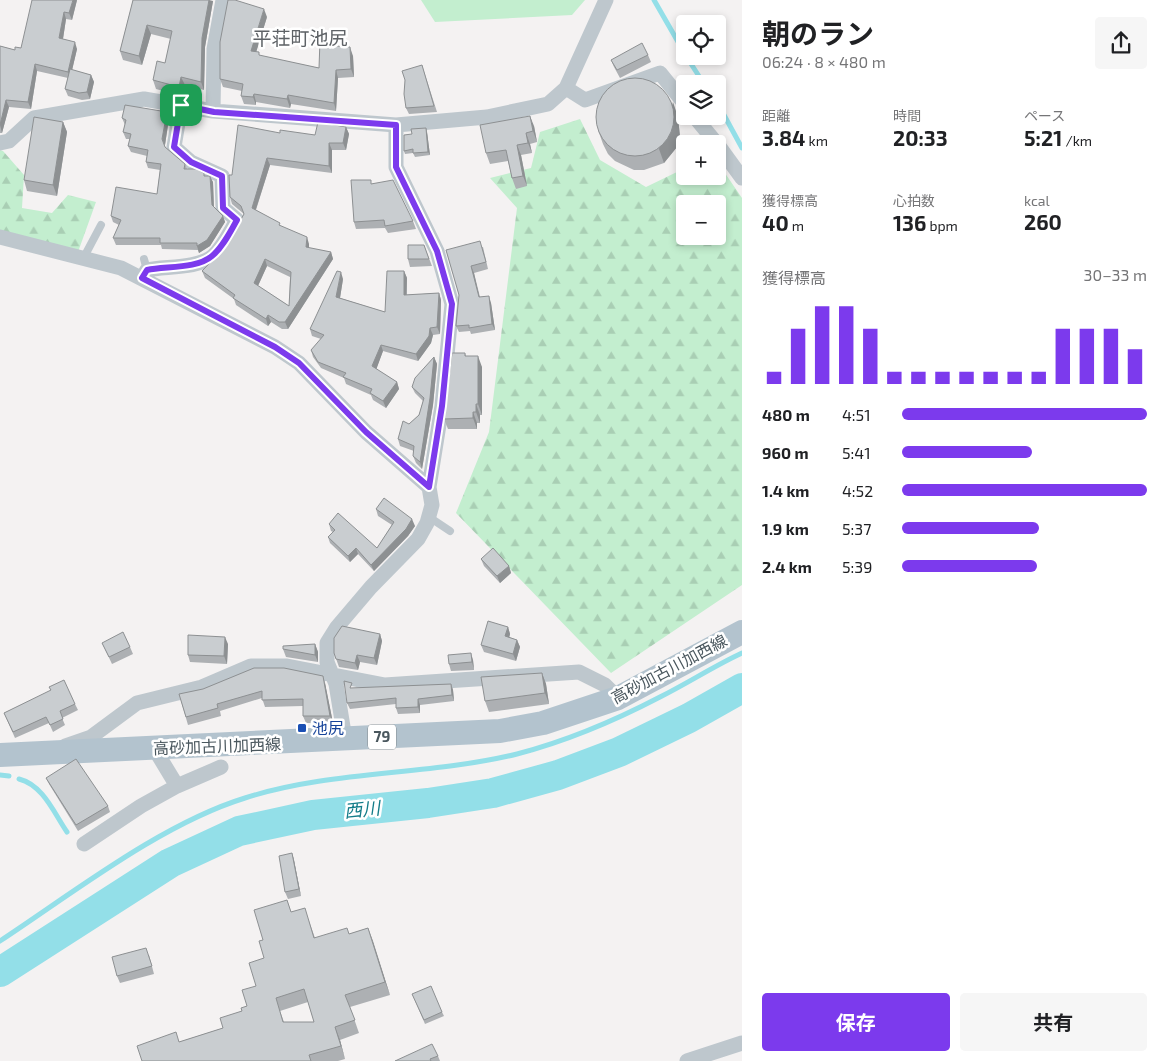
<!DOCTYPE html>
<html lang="ja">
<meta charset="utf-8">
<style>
:root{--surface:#fff;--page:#f6f6f6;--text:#202124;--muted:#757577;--accent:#7c3aed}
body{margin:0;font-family:"Exo 2","Noto Sans JP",sans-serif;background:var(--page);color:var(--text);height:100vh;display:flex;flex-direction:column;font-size:19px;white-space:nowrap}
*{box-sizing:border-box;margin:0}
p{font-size:16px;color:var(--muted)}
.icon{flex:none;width:28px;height:28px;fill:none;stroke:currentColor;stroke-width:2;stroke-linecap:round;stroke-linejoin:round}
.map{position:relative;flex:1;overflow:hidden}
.details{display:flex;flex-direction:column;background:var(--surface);width:425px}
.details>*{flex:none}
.fabs{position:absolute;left:676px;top:15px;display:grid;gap:10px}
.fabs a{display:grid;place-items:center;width:50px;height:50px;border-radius:5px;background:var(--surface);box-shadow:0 2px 8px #0003;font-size:25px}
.pin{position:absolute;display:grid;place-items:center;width:42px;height:42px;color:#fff;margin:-21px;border-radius:10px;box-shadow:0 2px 8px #0006}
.round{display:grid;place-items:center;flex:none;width:52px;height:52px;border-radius:5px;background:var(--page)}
.summary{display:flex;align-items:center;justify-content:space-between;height:85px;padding:0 20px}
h1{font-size:28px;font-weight:700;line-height:38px}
.stats{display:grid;grid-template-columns:repeat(3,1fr);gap:8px;height:85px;padding:5px 20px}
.stats div{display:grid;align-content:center}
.stats b{font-size:21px;font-weight:700}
.stats small{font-size:14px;font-weight:400}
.stats p{font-size:14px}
.chart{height:140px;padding:10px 20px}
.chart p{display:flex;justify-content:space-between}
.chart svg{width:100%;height:90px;margin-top:5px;stroke:var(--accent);stroke-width:6}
.button{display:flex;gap:10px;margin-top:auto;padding:10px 20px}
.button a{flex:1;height:58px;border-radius:5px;background:var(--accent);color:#fff;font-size:20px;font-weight:700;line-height:58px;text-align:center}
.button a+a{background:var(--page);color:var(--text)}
ul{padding:0 20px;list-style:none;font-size:16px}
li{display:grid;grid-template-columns:80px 60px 1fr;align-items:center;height:38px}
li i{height:12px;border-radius:6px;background:var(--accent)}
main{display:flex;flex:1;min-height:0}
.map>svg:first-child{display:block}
.grass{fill:#c3eecf}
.forest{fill:url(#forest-firs);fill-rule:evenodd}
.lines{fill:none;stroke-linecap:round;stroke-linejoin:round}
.stream{stroke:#93dfe8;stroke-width:5}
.river{stroke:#93dfe8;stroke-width:30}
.service{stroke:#bec7cd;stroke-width:8}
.minor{stroke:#bec7cd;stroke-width:15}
.primary{stroke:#b3c3ce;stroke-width:24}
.wall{fill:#adb0b3;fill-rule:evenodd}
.shaded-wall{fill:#8d9092}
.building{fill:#c9cdd0;stroke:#8d9092;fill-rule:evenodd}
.route-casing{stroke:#fff;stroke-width:10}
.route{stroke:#7c3aed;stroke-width:6}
.transit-dot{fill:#1a4fb4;stroke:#fff;stroke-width:2}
.labels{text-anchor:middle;stroke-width:5;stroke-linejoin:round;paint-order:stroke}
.shield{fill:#fff;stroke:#80898e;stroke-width:1}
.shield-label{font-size:15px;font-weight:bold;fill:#4a575e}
.street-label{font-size:16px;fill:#4a575e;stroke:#fff}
.transit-label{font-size:16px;fill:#164399;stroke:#fff;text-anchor:start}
.water-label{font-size:18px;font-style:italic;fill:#137c89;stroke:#fff}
.quarter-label{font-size:19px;fill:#5e6266;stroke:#fff}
</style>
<main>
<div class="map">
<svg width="742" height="1061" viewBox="0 0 742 1061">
<defs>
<pattern id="forest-firs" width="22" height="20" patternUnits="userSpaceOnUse" patternTransform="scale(1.25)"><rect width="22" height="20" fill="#c3eecf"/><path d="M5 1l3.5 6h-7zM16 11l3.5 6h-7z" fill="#a9ceb4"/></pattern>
</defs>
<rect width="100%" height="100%" fill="#f4f2f2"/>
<path class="grass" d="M421,0H585L572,15L435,22Z"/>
<path class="forest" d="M580,119L600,160L646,187L679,171L685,159V176H718V163L742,198V585L611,673L456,513L489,432L517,208L490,178L531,168L540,132ZM685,204H718V236H685Z
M0,150L3,151L24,175L22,208L52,213L68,195L96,202L78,252L0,231Z"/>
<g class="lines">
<path class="stream" d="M654,0L685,54
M686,56L704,84
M718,104L742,148
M0,775L9,776
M19,779C43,785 54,813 67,832
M0,941C73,893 161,824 245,798C333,770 427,776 517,754C567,741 614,721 660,697C688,683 714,666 742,653"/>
<path class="river" d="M0,972L170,863L239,831L313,815L428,803L493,793L558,775L619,752L689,718L742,688"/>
<path class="service" d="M83,259L101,225
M144,259L147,270
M429,517L450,531"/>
<path class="minor" d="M566,88L585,100L660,73L685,104
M213,111L214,49L223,0
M694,116L717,144
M0,143L9,141L34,118L144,99L213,111L396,125L487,117L548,104L566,88L606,0
M718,145L742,178
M0,237L121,268L275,347L299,363L366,432L429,487
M142,278L147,270C166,266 197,269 213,256C223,247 230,232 237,220L223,208L222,176L191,162L174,147L181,105
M345,739L336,684L327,662V643L337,627L371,587L418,539L427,523L432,505L429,487L442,406L452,304L437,251L396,167V125
M65,746L91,737L137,703L202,687L251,666H287L385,685L579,672L605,685L618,698
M154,748L177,786
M84,844L141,806L177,786L221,767
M687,1061L742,1043"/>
<path class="primary" d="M0,755L500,731L543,723L618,698L742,632"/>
</g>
<path class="wall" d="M77,0L72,20L66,19L63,39L77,49L72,70L91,75L94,82L90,99L82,100L68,96L65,89L68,78L37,71L31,109L9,107L2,133H0V46L15,50L21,48Z
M133,0L213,1L205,47L204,90L185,85L182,96L156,89L153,80L165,63L171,39L151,34L142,65L123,60L120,51Z
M267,17L256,52L260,56L319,68L336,46L353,56L354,77L338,78L336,111L291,104L290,108L256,102V105L244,104L241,96L242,91L223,87L220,79Z
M648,55L651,62L620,78L614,67L611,60Z
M422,65L437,112L409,114L406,108Z
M167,112L169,118L165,145V147L185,164L187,169L205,176L213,182L214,207L223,216L225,222L210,246L199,253L198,250L162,249L161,245H116L113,238L119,225L113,222L111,216L157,194L160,170L148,168L146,162L147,156L131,152L128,146L130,139H126L123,132L125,125L122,118Z
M678,117L680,137L677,147L664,163L644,170H634L615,161L608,154L603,144L598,130Z
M63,122L67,132L57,196L27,191L24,180Z
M534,126L537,142L530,144L532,153L521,155L527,186L516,189L512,178L508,161L490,164L486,153Z
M346,127L349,134L346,150H332V173L270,165L256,210L309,244V248L331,252L333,259L288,329H282L271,322L268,326L236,305L234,299L205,278L202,271L225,247L244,214L232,204L230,197L232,175L280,133L315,135ZM267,266L290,277L289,306L258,286Z
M426,128L427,132L430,155L415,157L413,153L405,154L404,151L412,134Z
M373,183L413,221L416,229L388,233L385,228L356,229L354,222Z
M424,245L432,266L410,267L408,259Z
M483,247L488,269L474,273L480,297L491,303L495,330L471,334L470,331L459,332L456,326L459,295L446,250Z
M404,271L407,278V295L439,293L441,300L440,334L433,335L431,343L418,361L383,351L376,369L397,382L399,389L386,408L373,400L371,395L346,384L344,378L321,368L313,357L311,350L321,339L312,336L310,329L343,279L340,298L385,312Z
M465,353L466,356L482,367V415H480V423H477V429H448L444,419Z
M434,357L437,364L433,405L422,469L416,463L413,456L414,451L400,446L398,439L409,424L419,415L423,401L415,393L412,387Z
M376,509L415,526L408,536L374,571L358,554L350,562L330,543L328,537L333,532L331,531L329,524L377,548L392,525L378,516Z
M481,559L509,566L511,573L500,583L484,566Z
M508,627L510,634L509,637L517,640L520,647L516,661L484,652L481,645Z
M380,634L382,641L377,665L360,662L358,670L339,667L334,653Z
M102,643L130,647L133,654L112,664Z
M228,644L227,664L190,662L188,655Z
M315,644L318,652V662L286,657L283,649Z
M473,660L474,670L451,671L449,664Z
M542,673L546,684L549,704L489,712L485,701Z
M325,683L333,723H306L303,716V706L265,707L262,698L220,711L221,716L188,725L179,694Z
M451,684L453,690L454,701L420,705V713L398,714L396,708V704L350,709L347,703L354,688Z
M49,687L75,704L78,710L62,718L65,725L53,732L49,723L15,738L4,713L51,691Z
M46,778L108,806L110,812L78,831L49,784Z
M292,853L294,860L301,896L288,899L285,892Z
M287,900L291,912L309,921L315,938L349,934L368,928L390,995L350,1007L359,1033L340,1040L345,1059L338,1061H142L179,1042L223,1028L247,1006L256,986L264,958L263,940ZM308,1002L314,1022H284L280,1011Z
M149,955L154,974L120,983L117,976Z
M412,994L442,1012L444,1016L425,1024Z
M438,1056L440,1061H395Z"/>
<path class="shaded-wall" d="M73,0H77L72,20L69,13Z
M209,0L213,1L205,47L204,90L201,82L202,38Z
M264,9L267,17L254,59L251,51Z
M64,12L66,19L62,45L59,38Z
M147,25L151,34L142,65L139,56Z
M75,42L77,49L70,79L68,72Z
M350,47L353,56L354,77L351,69Z
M35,64L37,71L31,109L28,102Z
M336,70L338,78L336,111L334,103Z
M91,75L94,82L90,99L87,92Z
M181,77L185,85L182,96L179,87Z
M254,94L256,102V105L253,97Z
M288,95L291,104L290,108L287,99Z
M6,100L9,107L2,133L0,125Z
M673,102L678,117L680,137L677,147L664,163L659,149Z
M167,112L169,118L165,145L162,139Z
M530,116L534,126L537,142L533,131Z
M63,122L67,132L57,196L53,185Z
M346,127L349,134L346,150L343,143Z
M426,128L427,132L430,155L428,152Z
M526,133L530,144L532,153L528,143Z
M329,143L332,150V173L329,166Z
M517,145L521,155L527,186L523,176Z
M267,158L270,165L254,215L252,208Z
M210,176L213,182L214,212L212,205Z
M223,216L225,222L210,246L199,253L197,246Z
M307,237L309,244V254L306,247Z
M331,252L333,259L288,329L285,322Z
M265,259L267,266L256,290L254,283Z
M471,266L474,273L481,304L479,297Z
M404,271L407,278L406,302L404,295Z
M341,272L343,279L339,304L336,297Z
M439,293L441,300L440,334L437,327Z
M489,296L491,303L495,330L492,324Z
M268,315L271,322L268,326L266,319Z
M430,328L433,335L431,343L418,361L416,354Z
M381,345L383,351L375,373L372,366Z
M478,356L482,367V415L478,404Z
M434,357L437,364L433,405L422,469L420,462Z
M397,382L399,389L386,408L383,401Z
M476,404L480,415V423L476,412Z
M473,412L477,423V429L473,418Z
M412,519L415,526L408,536L374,571L371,565Z
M356,548L358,554L350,562L348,556Z
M509,566L511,573L500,583L497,576Z
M508,627L510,634L508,643L505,636Z
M380,634L382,641L377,665L374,658Z
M225,637L228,644L227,664L224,656Z
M517,640L520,647L516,661L513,654Z
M315,644L318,652V662L315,655Z
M471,653L473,660L474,670L472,662Z
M357,655L360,662L358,670L355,663Z
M542,673L546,684L549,704L545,693Z
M323,676L325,683L333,723L330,716Z
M451,684L453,690L454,701L452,695Z
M418,699L420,705V713L418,707Z
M292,853L294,860L301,896L299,889Z
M368,928L373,941L390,995L385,982Z
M335,1027L340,1040L345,1059L341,1046Z"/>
<path class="building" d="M32,0H73L69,13L64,12L59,38L75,42L68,72L35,64L28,102L6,100L0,125V46L15,50V47L21,48Z
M133,0H209L202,38L201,82L181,77L179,87L153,80L157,61L165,63L172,31L147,25L139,56L120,51Z
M228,0H235L264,9L251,51L259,52V55L319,68L320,40H334L336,46L350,47L351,69L336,70L334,103L288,95L287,99L254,94L253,97L241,96L243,84L220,79V42Z
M642,43L648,55L617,70L611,60Z
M422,65L434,106L406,108L404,94L405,80L402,71Z
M70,69L91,75L87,92L79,93L65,89Z
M596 117a39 39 0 1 1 78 0a39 39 0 1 1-78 0Z
M125,105L167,112L162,139L165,147L185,164L184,169H196L204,173V176H210L212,205L223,216L207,240L197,246V243H160V238H113L121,220L111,216L116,187L157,194L161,164L146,162L148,150L128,146L131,134L123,132L126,120L122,118Z
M530,116L533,131L526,133L528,143L517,145L523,176L512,178L506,150L486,153L480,125Z
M34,117L63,122L53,185L24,180Z
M318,122L346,127L343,143H329V166L267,158L252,208L280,223L279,225L307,237L306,247L331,252L285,322H279L268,315L266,319L233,298L235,295L202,271L225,247L244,214L241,206L230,197L229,175H232L238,125L280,133V130L315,135ZM265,259L291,272L289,306L254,283Z
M426,128L428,152L413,153V149L404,151V135L412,134L411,129Z
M351,180H371V184L393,180L413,221L385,226L384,220L354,222Z
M480,241L486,262L471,266L479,297L489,296L492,324L469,328V325L456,326L459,295L446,250Z
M408,245H424L429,259H408Z
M337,271L341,272L336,297L385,312L387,271H404V295L439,293L437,327L430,328L429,336L416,354L381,345L372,366L397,382L383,401L370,393L372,389L343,377L346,373L318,362L311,350L324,335L310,329Z
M452,353H465V356H478V404H476V412H473V418L444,419Z
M434,357L430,398L420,462L413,456L414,446L398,439L403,421L409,424L419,415L424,398L412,387L415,378Z
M384,498L412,519L406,529L371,565L356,548L348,556L328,537L335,530L329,524L338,513L377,548L394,522L376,509Z
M493,548L509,566L497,576L481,559Z
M488,621L508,627L505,636L517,640L513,654L481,645Z
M342,626L380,634L374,658L357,655L355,663L336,659L334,653V638Z
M123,632L130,647L109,657L102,643Z
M188,635L225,637L224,656L188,655Z
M315,644V655L283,649V646Z
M471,653L472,662L449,664L448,655Z
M254,668H284L323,676L330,716H303V699L262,700V691L217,704L218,708L186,717L179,694L203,689Z
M542,673L545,693L485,701L481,677Z
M64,680L75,704L60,711L63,719L50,725L46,717L13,732L4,713L51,690L49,687Z
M344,681L352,683L350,688L451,684L452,695L418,699V707L396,708V698L347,703Z
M76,759L108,806L76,825L46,778Z
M292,853L299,889L285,892L279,856Z
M287,900L291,912L305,908L314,938L347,928L349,934L368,928L385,982L345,995L355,1020L335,1027L341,1046L309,1055L311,1061H142L137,1046L176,1032L179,1042L223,1028L220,1018L242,1011L241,1008L247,1006L242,990L256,986L249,963L264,958L259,941L263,940L254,910ZM304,989L314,1022H283L276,998Z
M146,948L152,966L117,976L112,957Z
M431,986L442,1012L424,1020L412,994Z
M432,1044L438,1056L430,1059L431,1061H395Z"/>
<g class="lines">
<g class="route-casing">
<path id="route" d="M181,105L214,112L396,125V167L437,251L452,304L442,406L429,487L366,432L299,363L275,347L142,278L147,270C166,266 197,269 212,256C223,247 230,232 237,220L223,208L222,176L191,162L174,147Z"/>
</g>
<use href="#route" class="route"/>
</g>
<rect class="transit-dot" x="297" y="723" width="10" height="10" rx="2.5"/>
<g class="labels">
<rect class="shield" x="368" y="724.5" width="28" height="25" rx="4"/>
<g class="shield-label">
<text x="382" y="742">79</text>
</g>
<g class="street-label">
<text transform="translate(669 669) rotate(-28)" y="6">高砂加古川加西線</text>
<text transform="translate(217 746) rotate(-2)" y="6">高砂加古川加西線</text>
</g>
<g class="transit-label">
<text x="312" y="734">池尻</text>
</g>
<g class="water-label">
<text transform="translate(362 810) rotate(-6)" y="6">西川</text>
</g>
<g class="quarter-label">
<text x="300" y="45">平荘町池尻</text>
</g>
</g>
</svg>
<div class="fabs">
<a><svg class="icon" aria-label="locate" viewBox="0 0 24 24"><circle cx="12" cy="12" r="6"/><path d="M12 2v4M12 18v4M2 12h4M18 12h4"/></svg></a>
<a><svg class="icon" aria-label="layers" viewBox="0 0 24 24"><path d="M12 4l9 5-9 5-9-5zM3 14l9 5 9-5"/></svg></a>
<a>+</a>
<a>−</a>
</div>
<div class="pin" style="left:181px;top:105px;background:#1e9e55"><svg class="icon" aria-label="arrive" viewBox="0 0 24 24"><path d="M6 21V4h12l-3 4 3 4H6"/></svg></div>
</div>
<section class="details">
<div class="summary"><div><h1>朝のラン</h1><p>06:24 · 8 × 480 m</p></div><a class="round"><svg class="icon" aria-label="share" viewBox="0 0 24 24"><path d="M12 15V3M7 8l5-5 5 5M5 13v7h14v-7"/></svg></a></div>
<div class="stats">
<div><p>距離</p><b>3.84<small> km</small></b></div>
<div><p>時間</p><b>20:33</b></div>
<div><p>ペース</p><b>5:21<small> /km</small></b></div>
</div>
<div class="stats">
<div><p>獲得標高</p><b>40<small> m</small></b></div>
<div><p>心拍数</p><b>136<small> bpm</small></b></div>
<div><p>kcal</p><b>260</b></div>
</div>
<div class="chart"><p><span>獲得標高</span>30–33 m</p>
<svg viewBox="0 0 160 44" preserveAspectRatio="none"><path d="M5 44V38M15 44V17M25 44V6M35 44V6M45 44V17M55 44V38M65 44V38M75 44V38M85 44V38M95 44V38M105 44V38M115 44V38M125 44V17M135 44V17M145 44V17M155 44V27"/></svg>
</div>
<ul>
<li><b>480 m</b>4:51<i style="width:100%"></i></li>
<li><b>960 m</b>5:41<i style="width:53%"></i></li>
<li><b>1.4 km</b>4:52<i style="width:100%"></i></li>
<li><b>1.9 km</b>5:37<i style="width:56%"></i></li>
<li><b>2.4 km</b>5:39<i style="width:55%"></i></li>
</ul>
<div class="button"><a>保存</a><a>共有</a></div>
</section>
</main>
